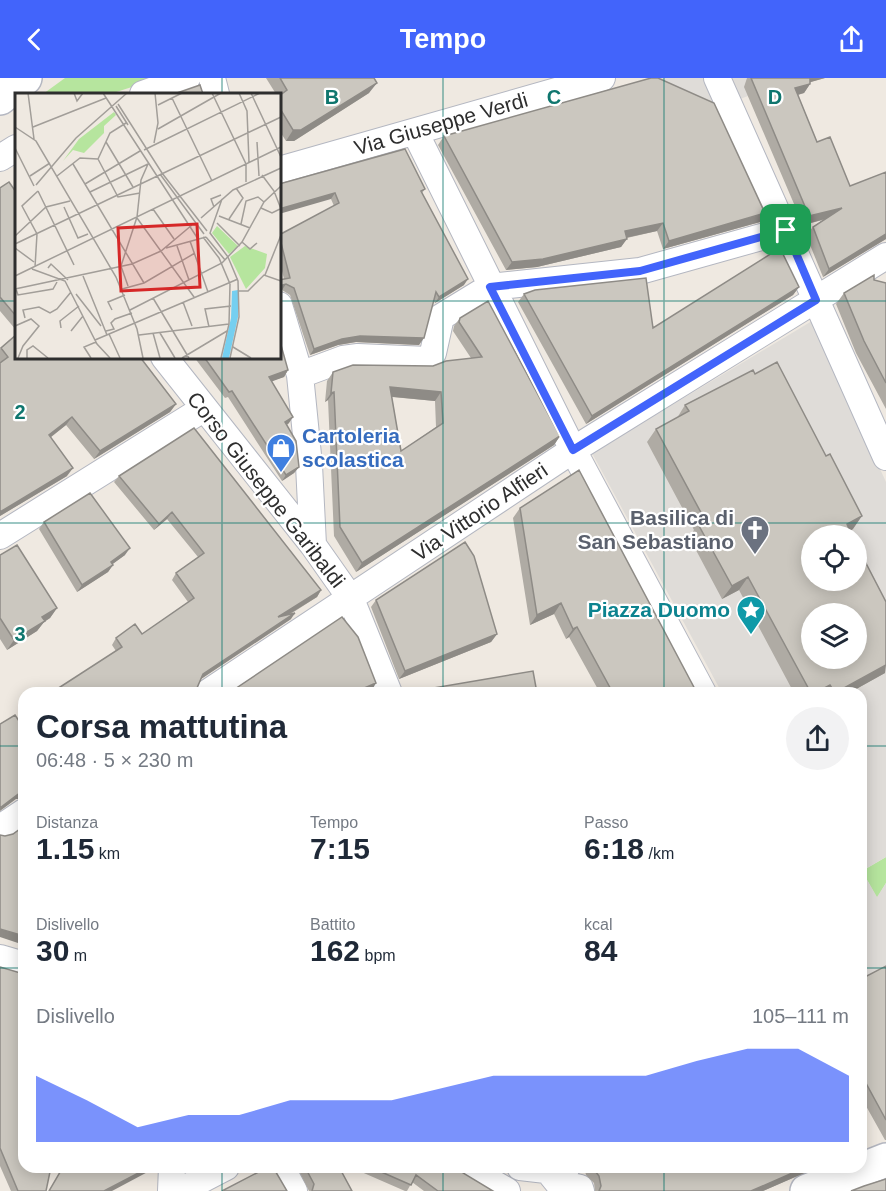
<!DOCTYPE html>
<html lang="it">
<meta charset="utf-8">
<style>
:root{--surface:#fff;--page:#f2f2f3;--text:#1f2937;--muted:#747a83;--accent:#4264fb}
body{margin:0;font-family:Arial,sans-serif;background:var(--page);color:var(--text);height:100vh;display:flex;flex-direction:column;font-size:22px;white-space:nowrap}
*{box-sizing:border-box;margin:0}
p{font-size:20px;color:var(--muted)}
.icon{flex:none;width:33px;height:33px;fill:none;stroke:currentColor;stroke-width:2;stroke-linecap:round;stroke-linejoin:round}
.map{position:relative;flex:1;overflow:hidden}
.side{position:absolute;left:18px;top:609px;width:849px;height:486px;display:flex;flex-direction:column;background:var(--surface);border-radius:18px;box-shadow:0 3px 15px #0003}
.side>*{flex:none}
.controls{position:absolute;left:801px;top:447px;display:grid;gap:12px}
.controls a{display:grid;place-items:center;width:66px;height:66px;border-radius:50%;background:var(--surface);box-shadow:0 3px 15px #0003;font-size:30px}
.pin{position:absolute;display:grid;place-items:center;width:51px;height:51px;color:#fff;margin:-26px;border-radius:12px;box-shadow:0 3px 9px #0006}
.round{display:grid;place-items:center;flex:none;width:63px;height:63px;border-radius:32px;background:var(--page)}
.summary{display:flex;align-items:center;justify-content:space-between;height:102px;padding:0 18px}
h1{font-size:33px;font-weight:800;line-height:45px}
.stats{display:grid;grid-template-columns:repeat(3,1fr);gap:9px;height:102px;padding:6px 18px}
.stats div{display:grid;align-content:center}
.stats b{font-size:30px;font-weight:800}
.stats small{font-size:16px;font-weight:400}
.stats p{font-size:16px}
.chart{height:168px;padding:12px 18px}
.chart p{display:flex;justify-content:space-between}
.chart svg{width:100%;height:108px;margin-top:6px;fill:var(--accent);opacity:.7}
header{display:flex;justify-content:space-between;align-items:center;height:78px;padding:0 18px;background:var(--accent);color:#fff;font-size:27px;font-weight:800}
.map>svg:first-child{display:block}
.green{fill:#b6e59e}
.plaza{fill:#dfdcd8;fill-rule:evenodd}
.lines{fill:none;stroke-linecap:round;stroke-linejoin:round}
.street-casing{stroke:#b4b7c1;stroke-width:28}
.secondary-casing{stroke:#b4b7c1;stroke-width:36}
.street{stroke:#fff;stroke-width:26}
.secondary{stroke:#fff;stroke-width:33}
.wall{fill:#afaba4;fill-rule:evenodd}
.shaded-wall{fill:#8e8b86}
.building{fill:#cbc7bf;stroke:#8e8b86;stroke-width:1.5;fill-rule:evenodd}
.route-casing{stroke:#fff;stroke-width:12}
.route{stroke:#4264fb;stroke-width:8}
.grid{fill:none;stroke:#0f766e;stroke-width:1.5;stroke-opacity:0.55}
.labels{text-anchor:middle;stroke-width:4.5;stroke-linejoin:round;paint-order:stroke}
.street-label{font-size:21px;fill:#2e2e2e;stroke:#fff}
.shop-label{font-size:21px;font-weight:bold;fill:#366cbe;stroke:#fff;text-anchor:start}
.worship-label{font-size:21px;font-weight:bold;fill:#5b616d;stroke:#fff;text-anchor:end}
.culture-label{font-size:21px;font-weight:bold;fill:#0d838f;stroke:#fff;text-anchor:end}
.inset-road{fill:none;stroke:#a29e99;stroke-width:1.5}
.view{fill:#d62828;fill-opacity:0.15;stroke:#d62828;stroke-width:3}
.inset-edge{fill:none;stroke:#2e2e2e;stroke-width:3}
.grid-label{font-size:20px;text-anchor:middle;font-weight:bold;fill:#0f766e;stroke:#fff;stroke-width:4.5;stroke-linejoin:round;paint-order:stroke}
</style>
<header><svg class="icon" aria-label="back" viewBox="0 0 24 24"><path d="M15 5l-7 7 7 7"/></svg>Tempo<svg class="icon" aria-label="share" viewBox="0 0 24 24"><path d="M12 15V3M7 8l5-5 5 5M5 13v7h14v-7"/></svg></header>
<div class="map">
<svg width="886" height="1113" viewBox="0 0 886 1113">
<rect width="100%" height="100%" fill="#efe9e1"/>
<path class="green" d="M65,0H160L110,16H43Z
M886,779V805L877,820L862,793Z"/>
<path class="plaza" d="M649,0H755L748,18L708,33L650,6Z
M812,243L886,404V779L862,793L877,819L886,805V889L861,902V710L865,685H861V615H722L592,375ZM812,458H856V502H812ZM812,536H856V580H812Z"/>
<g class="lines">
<g class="street-casing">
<path id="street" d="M212,0L216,16
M717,0L886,379
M143,16L187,0
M415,54L573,372L703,615
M0,80L16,70
M279,92L602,0
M279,227L300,297L309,387L313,467
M164,279L313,467L351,521L389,615
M300,297L343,281L358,279L428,282L433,275L441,239L490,209L640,193L786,152
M0,458L203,331
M207,615L573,372L886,178
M0,750L24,734
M0,880L24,887
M281,1089L294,1113
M466,1089L507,1113
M520,1089L546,1092L567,1089
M545,1089L558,1105L580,1110L581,1113
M171,1113L172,1089
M180,1113L226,1089"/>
</g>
<g class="secondary-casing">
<path id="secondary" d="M0,20L25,0
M807,1113L886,1082"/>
</g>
<use href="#street" class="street"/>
<use href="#secondary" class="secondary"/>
</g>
<path class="wall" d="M266,0H374L369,15L294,63H286L279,52V16H276Z
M747,0H825L810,4V6L804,15L798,17L817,64L850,108L886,94V161L823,199L806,157L813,149L823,142L803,147L744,9Z
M444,58L760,144L663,171L657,153L627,160L621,169L537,189L506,192L438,67Z
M279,106L425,111L422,115L464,207L435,225L434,223L419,267L356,264L338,267L310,277L290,217L282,212L284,201L279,181V157L334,128L331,121Z
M0,110L16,114V252L0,233Z
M874,202L886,205V331L856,275L836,226L844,215Z
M799,209L793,217L586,346L518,224L524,216L653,250Z
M460,240L560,358L554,367L356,494L334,458L328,322L325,324L327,303L333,294L433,288L471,280L453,253L454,248ZM392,319L435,323L436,349L401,373Z
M16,257L176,326L170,334L94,381L66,347L50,360L67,398L0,438V271Z
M194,279H279L288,292L284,299L271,303L289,345L287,347L299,389L294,395L282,403L228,319L225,320Z
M685,327L853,451L850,453L886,524L885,595L849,615H794L739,512L722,521L689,459L694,452L647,364L656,351L677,340Z
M119,398L321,512L317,519L289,537L291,541L201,601L197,610L200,615H54L57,611L116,573L112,567L116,560L142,556L188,524L172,502L176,495L198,479L167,441L154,452L114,404Z
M520,430L697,615H600L569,559L566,561L554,536L530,547L513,440Z
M44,444L125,477L112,486L113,487L108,494L77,514L39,451Z
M0,477L57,530L50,540L44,544L37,553L7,572L0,561Z
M376,522L497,556L491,564L399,601L371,529Z
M886,888V1062H885L861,1019V901Z
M0,889L46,1113H11L0,1088Z
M297,1089H339L352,1113H309Z
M350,1089H457L463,1095L493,1113H424L412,1104L407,1113H405Z
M584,1089H818L763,1113H595L594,1105L586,1097Z"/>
<path class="shaded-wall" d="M808,0H825L804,6Z
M377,5L369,15L294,63H286L293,52Z
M810,6L804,15L789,19L795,10Z
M335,115L331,121L279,136V131Z
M842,130L836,138L803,147L809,138Z
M765,135L760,144L663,171L669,163Z
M663,145L657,153L620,161L625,153Z
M886,156V161L823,199L829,191Z
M627,161L621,169L537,189L506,192L512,184Z
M468,201L464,207L435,225L439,219Z
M286,206L282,212L279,213V208Z
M799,209L793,217L586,346L592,338Z
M360,258L424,260L419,267L356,264L338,267L310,277L314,271L342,261Z
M288,292L284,299L265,306L269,299Z
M390,309L441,314L435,323L384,318Z
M334,314L328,322L325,324L331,315Z
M176,326L170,334L94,381L100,373Z
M72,339L66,347L43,365L49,357Z
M293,339L289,345L281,350L285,344Z
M560,358L554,367L356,494L362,485Z
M299,389L294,395L282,403L286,397Z
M73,390L67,398L0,438V434Z
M172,434L167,441L154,452L159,446Z
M862,438L853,451L841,458L847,446Z
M130,470L125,477L106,491L111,484Z
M113,487L108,494L77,514L82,507Z
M748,499L739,512L722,521L732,508Z
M321,512L317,519L273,546L278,539Z
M561,525L554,536L530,547L537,537Z
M57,530L50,540L44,544L37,553L7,572L14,562L42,539Z
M295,535L291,541L198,603L203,596Z
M577,549L569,559L566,561L573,551Z
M497,556L491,564L399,601L405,593Z
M886,587L885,595L849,615H834Z
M376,605L372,612L364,615H354Z
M830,607L825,615H815Z
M21,714H24V721H16L0,733V730Z
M0,851L24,858V867L0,859Z
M150,1089H157L112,1113H104Z
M806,1089H818L763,1113H751Z"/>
<path class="building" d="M280,0H374L377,5L301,52H293L279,29V18L287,12Z
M651,0H658L714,25L765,135L669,163L663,145L625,153L627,161L543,181L512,184L444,58Z
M751,0H810V6L795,10L817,64L830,59L850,108L886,94V156L829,191L813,149L842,130L809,138Z
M200,7L203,16H174Z
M405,71L425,111L421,113L468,201L439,219L436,214L424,260L360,258L342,261L314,271L294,210L286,206L279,208V202L290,200L279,157L339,125L335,115L279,131V106Z
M9,104L16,114V238L0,219V110Z
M780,170L799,209L592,338L524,216L535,212L646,200L653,250Z
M874,197V202L886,205V305L864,263L844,215Z
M488,223L560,358L362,485L340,449L334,314L331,315L333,294L353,287L433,288L446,283L482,279L459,244L460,240ZM390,309L441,314L443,345L401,373Z
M16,257V279H140L176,326L100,373L72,339L49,357L73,390L0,434V285L8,279L1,270Z
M279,260L288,292L269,299L293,339L285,344L296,363L299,389L286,397L232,313L229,314L204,279H279Z
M777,284L826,378L830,376L862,438L847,446L852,458H812V502H856V466L886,524V587L835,615L830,607L815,615H811L748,499L732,508L698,446L705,442L656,351L689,333L685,327L753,292L755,296ZM812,536H856V580H812Z
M194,350L321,512L278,539L295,535L203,596L197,610L200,615H60L57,611L122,569L116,560L135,546L142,556L194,520L176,495L204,475L172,434L159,446L119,398Z
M579,392L697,615H613L577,549L573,551L561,525L537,537L520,430Z
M90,415L130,470L111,484L113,487L82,507L44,444Z
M465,464L474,478L497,556L405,593L376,522Z
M17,467L57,530L42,539L45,543L14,562L0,540V477Z
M342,539L358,559L376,605L355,614V615H229Z
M533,593L537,615H411L410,614Z
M15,637L23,649H24V714H21L0,730V646Z
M24,748V858L0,851V757L5,758L13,756Z
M886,888V1042L861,996V901Z
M0,889L24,896V1089H51L46,1113H18L0,1070Z
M63,1089H150L104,1113H49Z
M268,1089H273L287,1113H222Z
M305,1089H339L352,1113H312L314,1106Z
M370,1089H457L463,1095L493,1113H438L416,1097L411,1107Z
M592,1089H806L751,1113H599L601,1108L599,1098Z
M886,1101V1113H851L864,1108Z"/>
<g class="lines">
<g class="route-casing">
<path id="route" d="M786,152L816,222L573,372L490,209L640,193Z"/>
</g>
<use href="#route" class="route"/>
</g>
<path class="grid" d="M222,0V16M443,0V615M664,0V615M0,223H16M279,223H886M222,279V615M0,445H886M0,668H24M861,668H886M0,890H24M861,890H886M222,1089V1113M443,1089V1113M664,1089V1113"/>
<defs>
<g id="shop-pin" transform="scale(1.5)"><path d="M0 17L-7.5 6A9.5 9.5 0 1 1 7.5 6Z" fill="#3f7fe0" stroke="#fff"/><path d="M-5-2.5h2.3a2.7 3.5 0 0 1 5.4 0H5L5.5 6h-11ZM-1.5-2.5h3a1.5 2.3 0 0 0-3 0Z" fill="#fff"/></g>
<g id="church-pin" transform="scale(1.5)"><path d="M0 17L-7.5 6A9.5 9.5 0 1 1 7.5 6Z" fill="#6b7280" stroke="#fff"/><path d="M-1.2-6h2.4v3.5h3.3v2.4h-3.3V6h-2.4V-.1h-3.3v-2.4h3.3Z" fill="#fff"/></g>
<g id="sight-pin" transform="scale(1.5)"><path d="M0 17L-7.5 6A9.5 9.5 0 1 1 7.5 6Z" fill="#0f9aa8" stroke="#fff"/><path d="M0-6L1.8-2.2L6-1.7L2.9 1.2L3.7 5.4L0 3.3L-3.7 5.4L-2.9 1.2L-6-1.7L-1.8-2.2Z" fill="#fff"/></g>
</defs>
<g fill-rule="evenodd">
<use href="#shop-pin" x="281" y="370"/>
<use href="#church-pin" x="755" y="452"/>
<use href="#sight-pin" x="751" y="532"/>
</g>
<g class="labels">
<g class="street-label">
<text transform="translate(441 46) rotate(-16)" y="7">Via Giuseppe Verdi</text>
<text transform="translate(266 412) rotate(52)" y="7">Corso Giuseppe Garibaldi</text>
<text transform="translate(480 434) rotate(-34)" y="7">Via Vittorio Alfieri</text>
</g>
<g class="shop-label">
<text x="302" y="365">Cartoleria<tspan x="302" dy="24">scolastica</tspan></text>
</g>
<g class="worship-label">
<text x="734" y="447">Basilica di<tspan x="734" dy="24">San Sebastiano</tspan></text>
</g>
<g class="culture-label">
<text x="730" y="539">Piazza Duomo</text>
</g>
</g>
<g transform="translate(15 15)">
<rect width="266" height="266" fill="#efe9e1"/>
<path d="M99,19L101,22L89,33V40L69,60L58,57L48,68L64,46ZM202,133L223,153L214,161L197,140ZM230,153L252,161L250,175L231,196L215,164Z" fill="#b6e59e"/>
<path d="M223,197V224L214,265H207L216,225L217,198Z" fill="#75cff0"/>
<path class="inset-road" d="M13,0L19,46M59,0L62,8L68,0M88,0L183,146M197,0L231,71V89M224,0L232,18L234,69M236,0L266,64M157,5L197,88M103,11L147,80L192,138M143,12L167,0M101,13L113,32M0,34L21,48L101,184L122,236L128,265M18,34L91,5M143,36L206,0M91,49L118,94M242,49L244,83M139,50L143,30L140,0M0,55L19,93M129,57L245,0M83,66L103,104L125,100M83,66L95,40L111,30M58,71L129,190M145,81L189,141M247,82L259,98L266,116M15,83L35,70M42,83L65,65L83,66M70,91L125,58M21,92L61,45L112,0M23,98L59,172M75,99L133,71M207,106L195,140L213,164L223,188L224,224L215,265M49,114L63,145L73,141M199,114L196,106L206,102M246,115L257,120L265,116M138,116L159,146M204,123L235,135M122,125L179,204M186,125L218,97L266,75M214,126L228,105L221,95M202,130L225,153M226,131L231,108L243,104L249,109M0,143L31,114L55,108M188,144L204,165L215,191L214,231L206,265M191,144L210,167M175,148L193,199M227,149L235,156L242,150M0,151L266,24M162,153L174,187M0,155L19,169M151,155L191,144M20,174L22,141L7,113L23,98M33,175L36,171L53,187M17,176L50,188L82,251L95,265M250,182L266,142M0,183L266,54M68,183L92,242M113,193L106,173L122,124L126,87L133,71M0,196L117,171L146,158L177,132M1,196L3,202L38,196L42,189M107,196L129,190L180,160M224,198H233L249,182L266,188M61,201L86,233M138,205L174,265M168,209L177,233M97,217L93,209L110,202M115,217L207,170L227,149L249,109L266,93M10,225L8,217L24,214L35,220L42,216L56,199M0,233L16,226L24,233L8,253L3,265M194,234L190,216L216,213M46,235L45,228L64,213M56,238L68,223M91,238L99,236L96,230L100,226L117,220M138,240L145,265M145,240L160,265M94,241L105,265M124,242L214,231M80,247L223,186M218,254L236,265M12,265V257L18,253L33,265M76,265L69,254L81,249M167,265L212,238"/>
<path class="view" d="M182,131L185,194L106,198L103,135Z"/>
<rect width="266" height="266" class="inset-edge"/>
</g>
<g class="grid-label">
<text x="332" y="26">B</text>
<text x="554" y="26">C</text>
<text x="775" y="26">D</text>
<text x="20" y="341">2</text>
<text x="20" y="563">3</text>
</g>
</svg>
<div class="controls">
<a><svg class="icon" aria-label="locate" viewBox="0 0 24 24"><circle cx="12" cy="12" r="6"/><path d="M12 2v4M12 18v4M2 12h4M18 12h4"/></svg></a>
<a><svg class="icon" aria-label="layers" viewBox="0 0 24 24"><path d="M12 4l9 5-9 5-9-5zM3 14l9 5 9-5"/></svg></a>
</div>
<div class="pin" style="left:786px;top:152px;background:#1e9e55"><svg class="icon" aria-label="arrive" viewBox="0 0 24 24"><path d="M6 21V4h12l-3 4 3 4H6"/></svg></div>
<section class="side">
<div class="summary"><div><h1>Corsa mattutina</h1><p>06:48 · 5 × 230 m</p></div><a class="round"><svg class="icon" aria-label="share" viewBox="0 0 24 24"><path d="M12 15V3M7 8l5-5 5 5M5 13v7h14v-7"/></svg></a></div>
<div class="stats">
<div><p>Distanza</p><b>1.15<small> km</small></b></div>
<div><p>Tempo</p><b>7:15</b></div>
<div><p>Passo</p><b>6:18<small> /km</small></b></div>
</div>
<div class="stats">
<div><p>Dislivello</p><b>30<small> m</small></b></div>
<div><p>Battito</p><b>162<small> bpm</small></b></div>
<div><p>kcal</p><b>84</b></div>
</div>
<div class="chart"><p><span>Dislivello</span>105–111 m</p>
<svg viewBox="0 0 160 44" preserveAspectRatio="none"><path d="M0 44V17L10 27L20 38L30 33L40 33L50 27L60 27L70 27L80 22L90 17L100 17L110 17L120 17L130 11L140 6L150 6L160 17V44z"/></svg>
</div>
</section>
</div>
